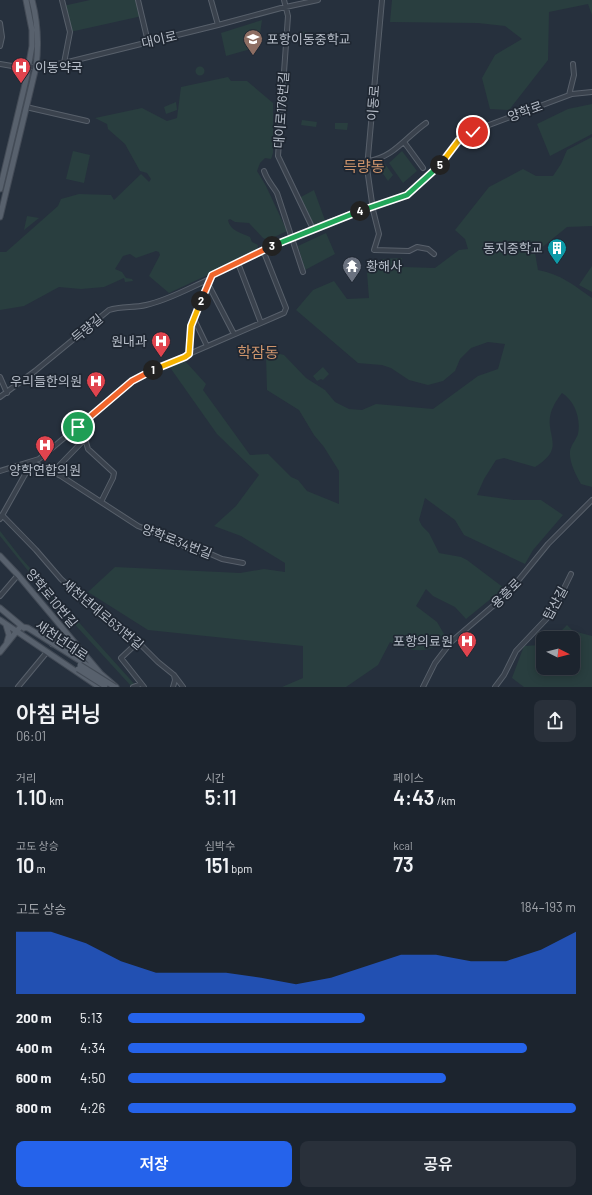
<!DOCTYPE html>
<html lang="ko">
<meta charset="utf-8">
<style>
:root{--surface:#1c242e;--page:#29303a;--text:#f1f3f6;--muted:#a0a4aa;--line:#3a414a;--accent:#2563eb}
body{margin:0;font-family:Barlow,"Noto Sans KR",sans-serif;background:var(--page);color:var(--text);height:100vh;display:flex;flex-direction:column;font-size:15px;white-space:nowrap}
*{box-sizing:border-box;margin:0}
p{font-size:13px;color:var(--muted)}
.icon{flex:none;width:22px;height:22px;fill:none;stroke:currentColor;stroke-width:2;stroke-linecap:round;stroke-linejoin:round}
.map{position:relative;height:687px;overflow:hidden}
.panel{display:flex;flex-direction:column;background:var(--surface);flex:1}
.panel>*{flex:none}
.needle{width:26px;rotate:96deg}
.tools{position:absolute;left:536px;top:631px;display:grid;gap:8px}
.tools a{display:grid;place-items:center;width:44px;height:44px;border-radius:8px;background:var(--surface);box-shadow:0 2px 10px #0003,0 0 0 1px var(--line);font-size:20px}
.pin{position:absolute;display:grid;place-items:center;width:34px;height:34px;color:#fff;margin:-17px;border:2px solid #fff;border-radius:50%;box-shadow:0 1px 4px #0007}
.km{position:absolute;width:20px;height:20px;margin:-10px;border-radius:50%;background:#222;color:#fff;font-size:11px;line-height:20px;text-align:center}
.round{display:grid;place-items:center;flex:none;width:42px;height:42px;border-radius:8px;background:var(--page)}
.headline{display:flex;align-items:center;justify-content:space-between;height:68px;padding:0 16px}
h1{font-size:22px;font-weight:600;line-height:30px}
.stats{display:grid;grid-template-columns:repeat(3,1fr);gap:6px;height:68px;padding:4px 16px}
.stats div{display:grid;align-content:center}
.stats b{font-size:20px;font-weight:600}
.stats small{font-size:11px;font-weight:400}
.stats p{font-size:11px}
.chart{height:112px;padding:8px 16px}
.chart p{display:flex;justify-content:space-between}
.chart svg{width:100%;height:72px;margin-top:4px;fill:var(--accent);opacity:.7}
.primary-button{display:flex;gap:8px;margin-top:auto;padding:8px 16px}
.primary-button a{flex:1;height:46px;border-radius:8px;background:var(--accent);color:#fff;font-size:16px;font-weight:600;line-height:46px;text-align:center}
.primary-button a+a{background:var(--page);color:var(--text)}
ul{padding:0 16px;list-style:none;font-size:13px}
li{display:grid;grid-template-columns:64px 48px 1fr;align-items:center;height:30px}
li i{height:10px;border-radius:5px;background:var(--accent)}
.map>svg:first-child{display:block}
.green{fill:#293e3f}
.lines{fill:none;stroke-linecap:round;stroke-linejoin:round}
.minor-casing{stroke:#58606b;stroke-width:6}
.major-casing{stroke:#434b56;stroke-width:7}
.minor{stroke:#3a424d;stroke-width:4}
.major{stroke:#58616d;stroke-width:5}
.major-bridge-casing{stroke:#434b56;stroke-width:7;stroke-linecap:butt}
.major-bridge{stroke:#58616d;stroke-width:5}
.split-1-casing{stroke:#fff;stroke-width:8}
.split-2-casing{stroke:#fff;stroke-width:8}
.split-3-casing{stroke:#fff;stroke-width:8}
.split-4-casing{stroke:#fff;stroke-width:8}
.split-5-casing{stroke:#fff;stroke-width:8}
.split-6-casing{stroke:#fff;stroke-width:8}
.split-1{stroke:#f0652b;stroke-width:5}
.split-2{stroke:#f5b400;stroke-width:5}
.split-3{stroke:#f0652b;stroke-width:5}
.split-4{stroke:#22a559;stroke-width:5}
.split-5{stroke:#22a559;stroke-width:5}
.split-6{stroke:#f5b400;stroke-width:5}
.labels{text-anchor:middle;stroke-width:3.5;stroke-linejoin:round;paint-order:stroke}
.street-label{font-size:13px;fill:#b6bdc8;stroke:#1f2732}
.poi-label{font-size:13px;fill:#b6bdc8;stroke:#1f2732;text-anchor:end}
.quarter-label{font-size:15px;fill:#cd946c;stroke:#1f2732}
</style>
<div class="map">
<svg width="592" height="687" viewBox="0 0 592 687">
<rect width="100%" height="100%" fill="#26303d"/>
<path class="green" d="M90,0H138L142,16L70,32L63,6Z
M392,0H592V15L588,4L549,12L548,60L509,110L490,109L482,78L495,55L522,39L505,26L478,23L390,22Z
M262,20L258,47L226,56L221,33Z
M300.5 36a4.5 4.5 0 1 1 9 0a4.5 4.5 0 1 1-9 0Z
M195.5 71a4.5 4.5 0 1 1 9 0a4.5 4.5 0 1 1-9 0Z
M228,77L231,81H247L273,103V153L271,159L265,158L260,163L257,171L266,186L287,231L268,240L263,238L249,223L235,222L230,219L228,220C230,231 242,233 250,237L252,242L258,245L257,252L169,293L149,276L160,255L159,252L156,251L136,258L130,254L123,256L115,269L122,272L126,278L132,279L133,281L125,282L124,278L104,287L81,289L59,287L24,306L0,310V252H6L58,206L61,199L79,194L111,195L114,200L141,174L149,182L151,179L147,173L140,171L125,144L108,129L107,124L95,118L142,108L167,121L177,118L181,87Z
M176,102L177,110L166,114L164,107Z
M592,104V134L550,156L537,124L568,109Z
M302,120L317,122L316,127L301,125Z
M335,123H348L347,130L335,129Z
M592,137V226L567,227L535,253L538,270C562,275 572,284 592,298V487L581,484C576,475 569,462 570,451C571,445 576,440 578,434C581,419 575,401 562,393C554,403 548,414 550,427C551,435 554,442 552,449C550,457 541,463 535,467L504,458L496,460L484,479L477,495L514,500H541L563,515L533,550L525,564L464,535L455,520L425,498L419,520L422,526L429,533L439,553L461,557L467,560L504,588L466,619L455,607L433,596L426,589L416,606L437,622L447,639C424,656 414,651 390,642L378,665L346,687H282L303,678V646L148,630L88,592L115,567L240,573L264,569L285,572V563L241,536L214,526L236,506L259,475L217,434L169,366L185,361L206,384L203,390L250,455L268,454L291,477L298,480L307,491L339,504V471L324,447L314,435L299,410L267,390L266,356L272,352L284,355L306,378L325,390L335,402L349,409L362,410L376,404L433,409L478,376L498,369L505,344L488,342L471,348L460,359L455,371L443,381L428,385L409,380L391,368L382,365L358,363L296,310L313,290L334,281L347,299L369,298L367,273L382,259L402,258V267L435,268L459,250L468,249L465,239L455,230L489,187L523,169L536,176H553L561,164L567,150Z
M73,151L90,155L84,183L66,179Z
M402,151L417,171L403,183L389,163Z
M385,164L393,175L388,181L379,168Z
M314,190L326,223L313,229L299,198Z
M27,216L39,218L24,230Z
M326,233L335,254L305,270L298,246Z
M592,266V292L579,285Z
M323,367L329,374L323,380L321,379L317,381L313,376Z
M0,531L21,558L137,687H132L46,593L0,536Z
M567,625L573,631L592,636V687H524L512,678L524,646L541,645L543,649V668H557L568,676L576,669L573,653V638L555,637Z"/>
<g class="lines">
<g class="minor-casing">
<path id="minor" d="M62,0L70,32L64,63
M138,0L148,42
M211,0L218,25
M284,0L288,16L278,156L313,229
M382,0L367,168L373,210L379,234L374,250L409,251L417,247L428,249L434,254
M0,23L2,37L0,46
M0,64L24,68L64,63L218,25L281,8L318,0
M569,95L574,75L573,64
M26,107L87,121
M404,142L423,168
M368,161C393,158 406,137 426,123
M264,171C267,180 272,185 277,193L303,272
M238,263L261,323
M208,284L234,334
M194,319L207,346
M189,354L284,313L286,308L263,250
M0,377L7,393
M0,397L35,371L109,310C121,306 134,308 146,305C169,300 189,288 210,279
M78,427L84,435L88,449L114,473L113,478L101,502
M32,462L61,476L138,526L177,542L192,550L206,552L222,559L243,563
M0,471L39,459L132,381L189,354L191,326L212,275L276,245L326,223L407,195L440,166L459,140L481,128L572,94L592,92
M53,472L81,443L85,436
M2,515L36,550L61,579L109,622L138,642L158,662L174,675L183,687
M0,519L32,462
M0,596L18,575
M138,642L121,658L144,687
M52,644L66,632
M18,687L47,652
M133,687L141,684
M173,687L175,680L174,675
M423,687L435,663L451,642L508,593L548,544L592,500
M495,687L504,675L516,651L552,613L571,574"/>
</g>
<g class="major-casing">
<path id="major" d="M0,189L26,80L32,46V30L26,0
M0,217L36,67C39,44 38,23 32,0
M0,556L18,575L101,674
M0,608L24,628
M0,620L99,687
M6,625L9,635L7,642
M23,627L28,628L101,674L116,687
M0,652L21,626"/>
</g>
<use href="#minor" class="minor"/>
<use href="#major" class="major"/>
<g class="major-bridge-casing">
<path id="major-bridge" d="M80,665L115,687
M78,669L105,686"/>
</g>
<use href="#major-bridge" class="major-bridge"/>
</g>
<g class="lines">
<g class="split-1-casing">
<path id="split-1" d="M78,427L132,381L153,370"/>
</g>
<g class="split-2-casing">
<path id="split-2" d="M153,370L185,357L189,354L191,326L201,301"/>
</g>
<g class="split-3-casing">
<path id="split-3" d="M201,301L212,275L272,246"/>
</g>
<g class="split-4-casing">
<path id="split-4" d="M272,246L360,211"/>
</g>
<g class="split-5-casing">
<path id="split-5" d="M360,211L407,195L440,165"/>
</g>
<g class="split-6-casing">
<path id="split-6" d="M440,165L459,140L473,132"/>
</g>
<use href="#split-1" class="split-1"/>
<use href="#split-2" class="split-2"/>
<use href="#split-3" class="split-3"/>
<use href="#split-4" class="split-4"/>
<use href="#split-5" class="split-5"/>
<use href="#split-6" class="split-6"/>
</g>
<defs>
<g id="school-pin" transform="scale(1)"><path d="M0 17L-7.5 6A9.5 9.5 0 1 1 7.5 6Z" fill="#8d6e63" stroke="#1f2732"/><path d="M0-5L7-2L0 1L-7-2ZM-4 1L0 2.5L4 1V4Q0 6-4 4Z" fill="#fff"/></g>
<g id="hospital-pin" transform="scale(1)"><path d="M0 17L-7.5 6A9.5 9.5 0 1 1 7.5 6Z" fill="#e0444e" stroke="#1f2732"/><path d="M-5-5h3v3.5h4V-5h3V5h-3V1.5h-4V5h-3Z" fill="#fff"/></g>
<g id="building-pin" transform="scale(1)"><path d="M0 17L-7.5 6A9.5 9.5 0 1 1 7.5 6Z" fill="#0f9aa8" stroke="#1f2732"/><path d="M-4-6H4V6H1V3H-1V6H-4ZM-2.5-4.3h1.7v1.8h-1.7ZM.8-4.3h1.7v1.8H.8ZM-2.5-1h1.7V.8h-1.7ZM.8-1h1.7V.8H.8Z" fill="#fff"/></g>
<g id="temple-pin" transform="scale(1)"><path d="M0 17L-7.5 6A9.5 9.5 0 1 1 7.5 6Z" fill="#6b7280" stroke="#1f2732"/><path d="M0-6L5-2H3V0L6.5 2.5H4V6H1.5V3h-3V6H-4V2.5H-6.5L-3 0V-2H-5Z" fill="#fff"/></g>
</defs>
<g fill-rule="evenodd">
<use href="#school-pin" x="253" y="39"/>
<use href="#hospital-pin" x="21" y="67"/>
<use href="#building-pin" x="557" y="248"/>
<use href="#temple-pin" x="352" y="266"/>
<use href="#hospital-pin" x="161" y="341"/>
<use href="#hospital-pin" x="96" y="381"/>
<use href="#hospital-pin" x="45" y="445"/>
<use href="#hospital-pin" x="467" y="641"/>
</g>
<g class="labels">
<g class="street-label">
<text transform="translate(159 39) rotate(-13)" y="5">대이로</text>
<text transform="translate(373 103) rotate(-86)" y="5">이동로</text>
<text transform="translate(281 110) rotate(-86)" y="5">대이로176번길</text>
<text transform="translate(525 111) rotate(-20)" y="5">양학로</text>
<text transform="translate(87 328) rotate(-40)" y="5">득량길</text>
<text transform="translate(177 541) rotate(21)" y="5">양학로34번길</text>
<text transform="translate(506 593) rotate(-45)" y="5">용흥로</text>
<text transform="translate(52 598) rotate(50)" y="5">양학로10번길</text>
<text transform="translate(555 603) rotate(-61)" y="5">탑산길</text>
<text transform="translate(103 614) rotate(40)" y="5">새천년대로631번길</text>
<text transform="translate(62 640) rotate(34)" y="5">새천년대로</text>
</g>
<g class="poi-label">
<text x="267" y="44" text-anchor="start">포항이동중학교</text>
<text x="35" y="72" text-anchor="start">이동약국</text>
<text x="543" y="253">동지중학교</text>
<text x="366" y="271" text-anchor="start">황해사</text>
<text x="147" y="346">원내과</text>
<text x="82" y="386">우리들한의원</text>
<text x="45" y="475" text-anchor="middle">양학연합의원</text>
<text x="453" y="646">포항의료원</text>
</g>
<g class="quarter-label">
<text x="364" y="172">득량동</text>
<text x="258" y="358">학잠동</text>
</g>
</g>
</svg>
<div class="tools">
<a><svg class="needle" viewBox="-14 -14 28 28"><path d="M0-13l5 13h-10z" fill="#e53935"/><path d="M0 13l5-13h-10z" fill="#a0a4aa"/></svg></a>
</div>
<div class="pin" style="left:78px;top:427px;background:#1e9e55"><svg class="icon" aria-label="arrive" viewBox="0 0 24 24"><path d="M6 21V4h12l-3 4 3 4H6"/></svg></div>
<div class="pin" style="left:473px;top:132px;background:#d93025"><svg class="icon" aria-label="check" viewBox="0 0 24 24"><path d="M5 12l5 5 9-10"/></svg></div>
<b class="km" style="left:153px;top:370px">1</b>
<b class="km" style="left:201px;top:301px">2</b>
<b class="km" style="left:272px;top:246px">3</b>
<b class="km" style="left:360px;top:211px">4</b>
<b class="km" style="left:440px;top:165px">5</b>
</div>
<section class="panel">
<div class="headline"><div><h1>아침 러닝</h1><p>06:01</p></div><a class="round"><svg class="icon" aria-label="share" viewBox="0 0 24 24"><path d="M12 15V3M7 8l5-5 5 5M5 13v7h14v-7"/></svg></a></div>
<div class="stats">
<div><p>거리</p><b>1.10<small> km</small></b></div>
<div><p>시간</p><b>5:11</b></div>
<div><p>페이스</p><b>4:43<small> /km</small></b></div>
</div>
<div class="stats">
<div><p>고도 상승</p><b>10<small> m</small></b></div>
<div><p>심박수</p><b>151<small> bpm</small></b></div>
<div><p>kcal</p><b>73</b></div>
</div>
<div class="chart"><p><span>고도 상승</span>184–193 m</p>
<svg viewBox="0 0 160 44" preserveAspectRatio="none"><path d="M0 44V6L10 6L20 13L30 24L40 31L50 31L60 31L70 34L80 38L90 34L100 27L110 20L120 20L130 24L140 24L150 17L160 6V44z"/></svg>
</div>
<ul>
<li><b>200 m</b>5:13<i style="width:53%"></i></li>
<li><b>400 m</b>4:34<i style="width:89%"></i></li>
<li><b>600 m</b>4:50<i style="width:71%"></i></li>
<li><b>800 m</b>4:26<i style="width:100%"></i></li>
</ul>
<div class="primary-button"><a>저장</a><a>공유</a></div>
</section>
